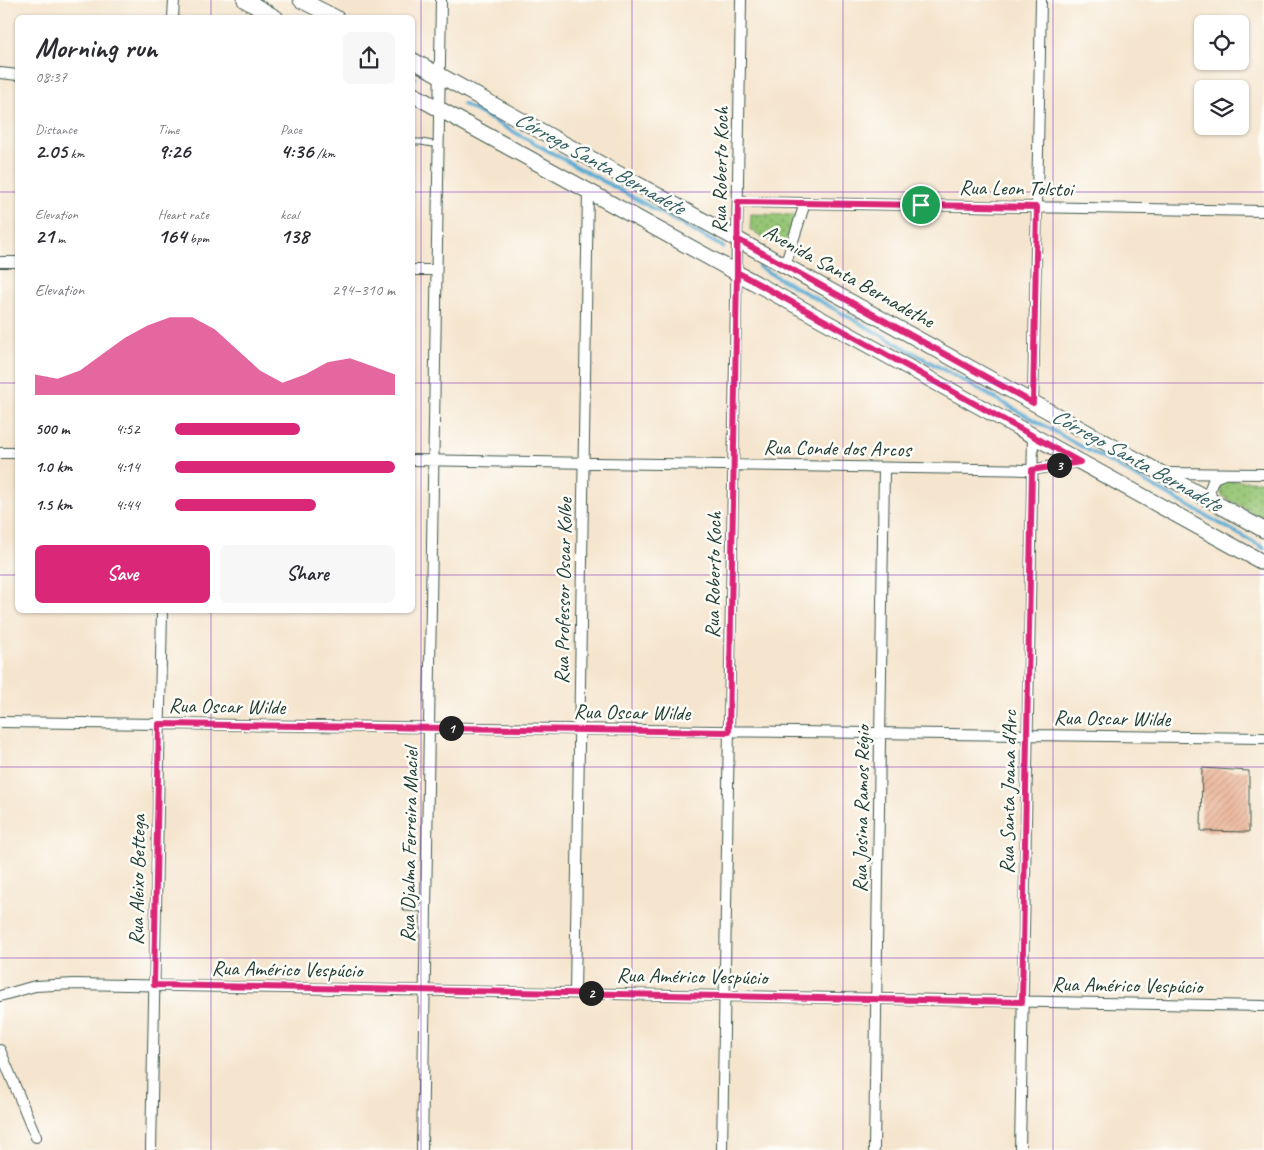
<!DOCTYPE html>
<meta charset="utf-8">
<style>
:root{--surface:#fff;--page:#f7f7f7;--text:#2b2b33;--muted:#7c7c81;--accent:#db2777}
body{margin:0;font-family:Caveat,sans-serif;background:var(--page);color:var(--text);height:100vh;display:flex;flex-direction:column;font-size:19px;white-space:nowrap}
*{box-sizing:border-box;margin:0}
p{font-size:16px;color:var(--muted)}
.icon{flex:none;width:28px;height:28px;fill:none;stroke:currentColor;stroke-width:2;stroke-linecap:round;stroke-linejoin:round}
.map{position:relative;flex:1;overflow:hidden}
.sheet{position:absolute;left:15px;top:15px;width:400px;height:598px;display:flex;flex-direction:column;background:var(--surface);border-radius:8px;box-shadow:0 1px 4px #0004}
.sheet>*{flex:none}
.tools{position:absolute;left:1194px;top:15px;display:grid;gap:10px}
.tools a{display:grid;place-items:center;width:55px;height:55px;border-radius:8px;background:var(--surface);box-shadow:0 1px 4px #0004;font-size:25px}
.pin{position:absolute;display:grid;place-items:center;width:42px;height:42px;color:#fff;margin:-21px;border:2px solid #fff;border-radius:50%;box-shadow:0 1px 5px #0007}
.km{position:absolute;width:25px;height:25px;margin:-12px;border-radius:50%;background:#222;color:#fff;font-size:14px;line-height:25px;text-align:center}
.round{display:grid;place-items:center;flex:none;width:52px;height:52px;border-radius:8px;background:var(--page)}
.head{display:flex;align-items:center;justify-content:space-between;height:85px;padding:0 20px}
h1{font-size:28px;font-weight:700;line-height:38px}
.figures{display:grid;grid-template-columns:repeat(3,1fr);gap:8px;height:85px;padding:5px 20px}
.figures div{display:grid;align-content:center}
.figures b{font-size:21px;font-weight:700}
.figures small{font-size:14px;font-weight:400}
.figures p{font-size:14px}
.chart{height:140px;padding:10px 20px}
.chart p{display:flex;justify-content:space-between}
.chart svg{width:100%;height:90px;margin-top:5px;fill:var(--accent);opacity:.7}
.cta{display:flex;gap:10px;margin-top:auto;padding:10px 20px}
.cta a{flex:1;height:58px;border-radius:8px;background:var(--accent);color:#fff;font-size:20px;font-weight:700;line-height:58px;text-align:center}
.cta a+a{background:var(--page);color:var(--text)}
ul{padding:0 20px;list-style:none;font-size:16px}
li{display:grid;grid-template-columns:80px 60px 1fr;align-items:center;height:38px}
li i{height:12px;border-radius:6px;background:var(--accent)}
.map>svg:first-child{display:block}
.park{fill:url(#park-dots);stroke:#5a8154}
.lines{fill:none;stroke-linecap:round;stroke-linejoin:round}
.stream{stroke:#59abd4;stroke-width:4}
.building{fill:url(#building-hatch)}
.service-casing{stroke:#3f564b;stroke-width:7}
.minor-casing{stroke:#3f564b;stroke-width:12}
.secondary-casing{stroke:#3f564b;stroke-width:17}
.service{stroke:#fff;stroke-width:5}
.minor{stroke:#fff;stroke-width:10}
.secondary{stroke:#fff;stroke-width:15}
.route-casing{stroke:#fff;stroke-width:10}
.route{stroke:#db2777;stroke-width:6}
.grid{fill:none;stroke:#7b2cbf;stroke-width:1;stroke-opacity:0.55}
.labels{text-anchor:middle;stroke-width:5;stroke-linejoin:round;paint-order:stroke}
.street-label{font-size:21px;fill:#1f3d34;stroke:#fdfcf7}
.water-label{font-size:22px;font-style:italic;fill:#305e64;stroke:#fdfcf7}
</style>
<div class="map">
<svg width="1264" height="1150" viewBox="0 0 1264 1150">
<defs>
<pattern id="park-dots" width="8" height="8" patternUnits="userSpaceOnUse" patternTransform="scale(1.25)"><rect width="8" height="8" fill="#95c574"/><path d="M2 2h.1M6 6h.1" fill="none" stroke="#79a160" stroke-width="1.8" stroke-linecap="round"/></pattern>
<pattern id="building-hatch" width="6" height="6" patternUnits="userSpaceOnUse" patternTransform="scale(1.25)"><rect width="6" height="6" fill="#ebb193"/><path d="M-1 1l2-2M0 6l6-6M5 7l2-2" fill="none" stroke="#be9179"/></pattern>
</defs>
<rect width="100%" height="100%" fill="#fdfcf7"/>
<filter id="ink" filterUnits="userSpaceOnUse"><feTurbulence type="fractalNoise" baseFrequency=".02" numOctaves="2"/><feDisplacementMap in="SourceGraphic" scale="10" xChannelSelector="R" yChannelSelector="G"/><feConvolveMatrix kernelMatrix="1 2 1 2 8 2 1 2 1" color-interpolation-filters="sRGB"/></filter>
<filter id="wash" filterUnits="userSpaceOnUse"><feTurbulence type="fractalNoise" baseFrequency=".0096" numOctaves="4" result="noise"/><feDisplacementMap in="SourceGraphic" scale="20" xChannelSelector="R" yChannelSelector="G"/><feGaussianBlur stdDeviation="1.12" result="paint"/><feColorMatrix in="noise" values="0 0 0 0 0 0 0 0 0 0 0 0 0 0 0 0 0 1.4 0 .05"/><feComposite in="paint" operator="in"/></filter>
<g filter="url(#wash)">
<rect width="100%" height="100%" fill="#f5e5ce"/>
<path class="park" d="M751,214L795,215L784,248L750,230Z
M1228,481H1264V519L1222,496L1220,489L1222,483Z"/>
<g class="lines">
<path class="stream" d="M412,76L415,78
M463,104L723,247
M759,267L1264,548"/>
</g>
<g id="blocks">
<path class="building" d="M1202,768L1249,771V832L1201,831Z"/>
</g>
</g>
<g filter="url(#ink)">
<use href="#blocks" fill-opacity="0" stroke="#3f564b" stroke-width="1"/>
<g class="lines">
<g class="service-casing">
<path id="service" d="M412,142H421L439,145
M405,908L426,909"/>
</g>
<g class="minor-casing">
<path id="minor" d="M173,18L174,0
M0,73L18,75
M738,202L1264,211
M0,262H18
M785,266L805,203
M412,270H436
M1033,403L1041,0
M0,453H18
M412,460L1032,470L1080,461
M1163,473L1264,474
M1211,501L1210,489L1214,478L1224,474
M0,722L1264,738
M575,993L588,190
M0,996L35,986L74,984L1264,1006
M0,1050L36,1137
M151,1150L162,610
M422,1150L441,0
M722,1150L741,0
M874,1150L884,468
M1020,1150L1033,436"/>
</g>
<g class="secondary-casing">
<path id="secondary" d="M245,0L276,18
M301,0L336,18
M412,60L1264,530
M412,94L1264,563"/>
</g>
<use href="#service" class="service"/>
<use href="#minor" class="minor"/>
<use href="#secondary" class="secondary"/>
</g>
</g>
<g class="lines" filter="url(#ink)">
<g class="route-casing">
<path id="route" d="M921,205L738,202L737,272L729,732L159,724L154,985L1022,1002L1032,470L1080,462L737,272V239L1033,403L1037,207L921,205"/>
</g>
<use href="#route" class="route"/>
</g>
<path class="grid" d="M211,0V18M421,0V1150M632,0V1150M843,0V1150M1053,0V1150M0,192H18M412,192H1264M0,383H18M412,383H1264M0,575H18M412,575H1264M211,610V1150M0,767H1264M0,958H1264"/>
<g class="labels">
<g class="street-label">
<text transform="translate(720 170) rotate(-89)" y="7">Rua Roberto Koch</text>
<text transform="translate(1016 188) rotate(1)" y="7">Rua Leon Tolstoi</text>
<text transform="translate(849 276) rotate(29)" y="7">Avenida Santa Bernadethe</text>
<text transform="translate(837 448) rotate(1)" y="7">Rua Conde dos Arcos</text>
<text transform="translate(713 575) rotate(-89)" y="7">Rua Roberto Koch</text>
<text transform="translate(563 591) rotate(-89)" y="7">Rua Professor Oscar Kolbe</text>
<text transform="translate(227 706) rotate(1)" y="7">Rua Oscar Wilde</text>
<text transform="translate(632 712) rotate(1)" y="7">Rua Oscar Wilde</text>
<text transform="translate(1112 718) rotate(1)" y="7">Rua Oscar Wilde</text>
<text transform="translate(1008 792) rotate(-89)" y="7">Rua Santa Joana d'Arc</text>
<text transform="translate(861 809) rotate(-89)" y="7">Rua Josina Ramos Régio</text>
<text transform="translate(409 845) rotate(-89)" y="7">Rua Djalma Ferreira Maciel</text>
<text transform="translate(137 880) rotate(-89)" y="7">Rua Aleixo Bettega</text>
<text transform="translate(287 969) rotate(1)" y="7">Rua Américo Vespúcio</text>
<text transform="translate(692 976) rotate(1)" y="7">Rua Américo Vespúcio</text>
<text transform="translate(1127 985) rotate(1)" y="7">Rua Américo Vespúcio</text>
</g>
<g class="water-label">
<text transform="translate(600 162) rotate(29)" y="8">Córrego Santa Bernadete</text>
<text transform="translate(1137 459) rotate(29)" y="8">Córrego Santa Bernadete</text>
</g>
</g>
</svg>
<div class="tools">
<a><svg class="icon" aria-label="locate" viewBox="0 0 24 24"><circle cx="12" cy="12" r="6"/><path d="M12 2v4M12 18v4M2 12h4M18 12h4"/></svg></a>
<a><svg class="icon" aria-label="layers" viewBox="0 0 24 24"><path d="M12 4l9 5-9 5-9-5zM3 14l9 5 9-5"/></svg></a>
</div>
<div class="pin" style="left:921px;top:205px;background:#1e9e55"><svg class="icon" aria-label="arrive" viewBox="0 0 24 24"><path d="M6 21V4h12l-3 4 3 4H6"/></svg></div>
<b class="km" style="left:451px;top:728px">1</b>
<b class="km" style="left:591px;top:993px">2</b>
<b class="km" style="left:1059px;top:465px">3</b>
<section class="sheet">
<div class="head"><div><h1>Morning run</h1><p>08:37</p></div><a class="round"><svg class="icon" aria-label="share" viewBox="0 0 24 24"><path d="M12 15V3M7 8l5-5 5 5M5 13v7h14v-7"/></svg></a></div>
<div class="figures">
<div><p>Distance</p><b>2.05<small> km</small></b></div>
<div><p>Time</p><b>9:26</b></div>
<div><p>Pace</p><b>4:36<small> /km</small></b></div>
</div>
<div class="figures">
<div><p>Elevation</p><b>21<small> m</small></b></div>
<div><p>Heart rate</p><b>164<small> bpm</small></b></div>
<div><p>kcal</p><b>138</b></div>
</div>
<div class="chart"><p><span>Elevation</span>294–310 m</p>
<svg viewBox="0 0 160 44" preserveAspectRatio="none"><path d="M0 44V34L10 36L20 32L30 24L40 16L50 10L60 6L70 6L80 12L90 22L100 32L110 38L120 34L130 28L140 26L150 30L160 34V44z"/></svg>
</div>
<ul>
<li><b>500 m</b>4:52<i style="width:57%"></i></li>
<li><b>1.0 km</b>4:14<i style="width:100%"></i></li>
<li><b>1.5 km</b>4:44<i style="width:64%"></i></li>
</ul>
<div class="cta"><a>Save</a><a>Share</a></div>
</section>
</div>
